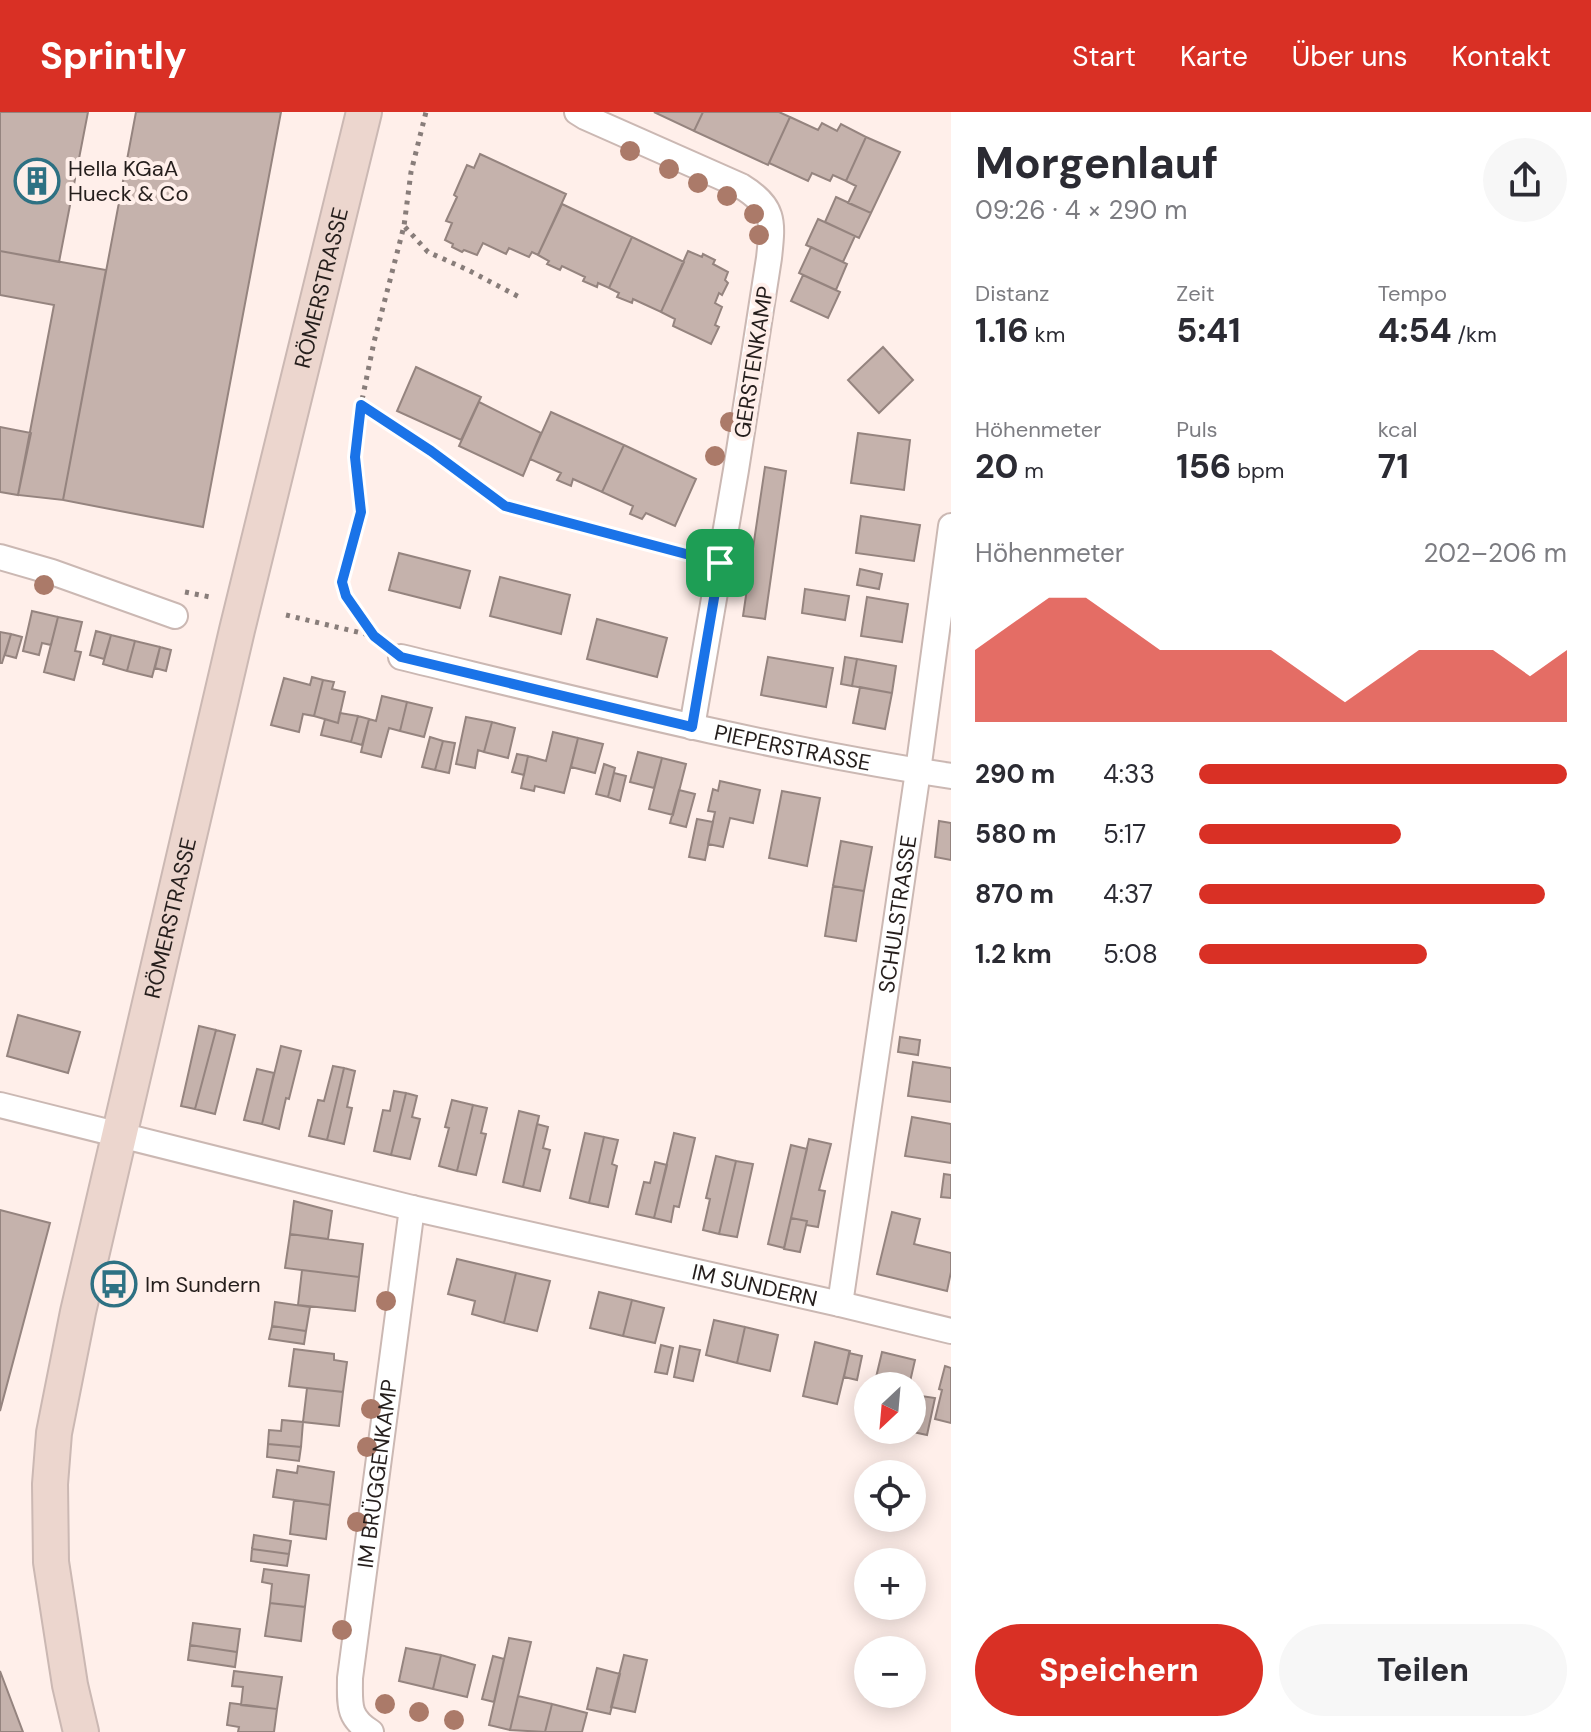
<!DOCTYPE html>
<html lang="de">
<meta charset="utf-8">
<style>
:root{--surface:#fff;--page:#f7f7f7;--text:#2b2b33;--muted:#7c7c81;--accent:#d93025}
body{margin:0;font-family:"DM Sans",sans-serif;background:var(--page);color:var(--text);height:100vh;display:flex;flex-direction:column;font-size:30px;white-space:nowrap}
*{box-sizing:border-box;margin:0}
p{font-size:26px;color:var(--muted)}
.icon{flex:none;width:44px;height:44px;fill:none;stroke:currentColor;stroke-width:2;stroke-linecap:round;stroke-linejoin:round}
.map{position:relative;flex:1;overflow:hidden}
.drawer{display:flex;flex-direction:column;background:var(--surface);width:640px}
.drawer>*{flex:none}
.needle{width:52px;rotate:206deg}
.fabs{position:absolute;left:854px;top:1260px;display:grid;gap:16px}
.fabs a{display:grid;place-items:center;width:72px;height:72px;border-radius:50%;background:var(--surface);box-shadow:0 4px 20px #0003;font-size:40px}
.pin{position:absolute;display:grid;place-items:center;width:68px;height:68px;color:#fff;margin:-34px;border-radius:16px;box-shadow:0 4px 12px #0006}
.round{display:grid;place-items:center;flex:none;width:84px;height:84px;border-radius:42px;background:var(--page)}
.head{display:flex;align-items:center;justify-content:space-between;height:136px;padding:0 24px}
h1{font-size:44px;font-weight:700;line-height:60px}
.figures{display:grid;grid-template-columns:repeat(3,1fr);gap:12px;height:136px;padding:8px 24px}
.figures div{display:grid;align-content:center}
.figures b{font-size:34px;font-weight:700}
.figures small{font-size:22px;font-weight:400}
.figures p{font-size:22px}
.chart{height:224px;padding:16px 24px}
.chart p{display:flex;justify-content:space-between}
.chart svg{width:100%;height:144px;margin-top:8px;fill:var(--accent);opacity:.7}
.primary-button{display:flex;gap:16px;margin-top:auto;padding:16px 24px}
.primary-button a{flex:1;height:92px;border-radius:48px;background:var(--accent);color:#fff;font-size:32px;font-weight:700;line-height:92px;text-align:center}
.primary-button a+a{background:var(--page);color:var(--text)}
ul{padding:0 24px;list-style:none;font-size:26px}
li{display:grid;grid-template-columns:128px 96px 1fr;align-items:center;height:60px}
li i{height:20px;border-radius:10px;background:var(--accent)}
header{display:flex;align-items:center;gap:48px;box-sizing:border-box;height:112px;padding:0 40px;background:var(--accent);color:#fff}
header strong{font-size:38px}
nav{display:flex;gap:44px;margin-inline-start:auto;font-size:28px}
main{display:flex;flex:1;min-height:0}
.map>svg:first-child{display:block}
.building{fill:#c5b2ac;stroke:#95847f;stroke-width:2}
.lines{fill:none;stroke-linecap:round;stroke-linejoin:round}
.street-casing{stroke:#cbb8b3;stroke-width:28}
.secondary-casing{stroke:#cbb8b3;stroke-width:38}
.path{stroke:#887d7a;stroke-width:5;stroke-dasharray:4 6;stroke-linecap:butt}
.street{stroke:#fff;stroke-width:24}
.secondary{stroke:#ecd6ce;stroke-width:34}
.tree{fill:#ab7a69}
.route-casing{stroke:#fff;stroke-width:16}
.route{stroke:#1a73e8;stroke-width:10}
.labels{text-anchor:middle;stroke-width:8;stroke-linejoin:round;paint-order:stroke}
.poi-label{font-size:22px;fill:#251e1c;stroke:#ffefea;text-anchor:start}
.street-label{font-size:22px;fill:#251e1c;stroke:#ffefea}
</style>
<header>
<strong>Sprintly</strong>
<nav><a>Start</a><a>Karte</a><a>Über uns</a><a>Kontakt</a></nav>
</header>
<main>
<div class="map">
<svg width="951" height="1620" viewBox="0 0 951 1620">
<rect width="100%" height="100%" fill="#ffefea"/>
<path class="building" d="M0,0H88L59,150L0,139Z
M136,0H281L203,415L63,388Z
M654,0H703L694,19Z
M703,0H779L790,5L768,53L694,19Z
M790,5L818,18L822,11L837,19L841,12L866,25L846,69L833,63L830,69L812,61L808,69L769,51Z
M866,25L900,40L871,101L848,91L856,74L846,69Z
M480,42L566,82L538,143L532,140L529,145L509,136L506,142L483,131L477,143L464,138L462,140L452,135L453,132L445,128L452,111L446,109L457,85L454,83L467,53L474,56Z
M836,85L871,101L859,126L825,110Z
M562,92L632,125L609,176L598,171L597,175L583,169L585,165L562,154L560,158L547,152L549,149L538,143Z
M818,107L855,124L843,150L806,133Z
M632,125L684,150L661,200L633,187L632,191L617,185L619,181L609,176Z
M811,135L847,152L836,178L799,161Z
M0,139L106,158L63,388L18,383L54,193L0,183Z
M688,139L702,145L703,142L715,148L713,152L728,160L725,168L728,171L722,183L719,181L715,191L722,195L715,213L719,215L711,232L673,214L675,207L661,200Z
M803,163L840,180L828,206L791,189Z
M883,235L913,268L879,301L848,268Z
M416,255L481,285L461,328L397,299Z
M479,290L541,321L523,364L459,334Z
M551,300L624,333L602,380L573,367L571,374L557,368L561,361L530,347Z
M0,315L31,321L18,383L0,380Z
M858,321L910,328L904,378L851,371Z
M624,333L696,367L675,414L646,401L642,407L630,402L633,394L602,380Z
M765,355L786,359L765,507L743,504Z
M861,404L920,413L914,449L856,441Z
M399,441L470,459L460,496L389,478Z
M860,457L882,462L879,477L857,473Z
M500,465L570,483L561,522L490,504Z
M805,477L849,484L845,508L802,501Z
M867,485L908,492L902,530L861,524Z
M32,499L58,505L51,533L42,531L39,543L23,539Z
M58,505L82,510L75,539L81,540L74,568L44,560Z
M597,507L667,526L657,565L587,547Z
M96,519L111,523L104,547L90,543Z
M0,520L11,522L2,551H0Z
M11,522L22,525L16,546L5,543Z
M111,523L135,529L127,559L103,552Z
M135,529L160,535L152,565L127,559Z
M160,535L171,538L166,559L155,556Z
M768,545L833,556L826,595L761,583Z
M845,545L857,547L852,574L841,572Z
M857,547L896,554L892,581L852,574Z
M312,565L323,568L314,604L303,602L299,620L271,613L284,566L310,573Z
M323,568L334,570L332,577L345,580L338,611L314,604Z
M860,575L892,581L885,617L853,611Z
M382,584L407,590L400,619L389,616L381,645L361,640L369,607L376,609Z
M407,590L432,596L424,625L400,619Z
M340,601L358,604L351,630L321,623L325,607L338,611Z
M358,604L369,607L362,633L351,630Z
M466,605L492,610L484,640L478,638L475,656L456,652Z
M492,610L515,616L508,646L484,640Z
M553,620L578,626L564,681L535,674L534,679L521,676L528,644L546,649Z
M430,625L443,629L435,658L422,655Z
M578,626L603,632L595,661L571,655Z
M443,629L455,631L449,661L435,658Z
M638,640L662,646L654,676L630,670Z
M517,642L528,644L524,663L512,660Z
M662,646L686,652L673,703L649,697Z
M604,652L615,656L608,685L596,682Z
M614,661L626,664L620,689L608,685Z
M720,669L760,678L753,711L730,706L723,735L708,732L715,700L708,699L713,677L718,679Z
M679,678L695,682L686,715L670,711Z
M782,679L820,686L807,754L769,746Z
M697,707L713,710L705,748L689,745Z
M939,709L951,711V748L935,745Z
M841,729L872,735L864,779L833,774Z
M833,774L864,779L856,829L825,824Z
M18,903L80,920L68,961L7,944Z
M199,914L216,918L195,997L181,994Z
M216,918L235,923L215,1002L195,997Z
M900,925L920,928L918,943L898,940Z
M281,934L301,939L289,987L286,986L279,1017L262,1012Z
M913,950L951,956V990L908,984Z
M333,954L344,956L327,1028L309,1024L318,988L324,989Z
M344,956L355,959L347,995L352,996L344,1032L327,1028Z
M257,957L274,961L262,1012L244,1008Z
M394,979L406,981L391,1043L374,1039L383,998L390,999Z
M406,981L417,984L412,1005L420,1007L410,1047L391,1043Z
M452,988L473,993L457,1059L439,1054L449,1016L445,1015Z
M473,993L487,996L481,1021L486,1022L476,1063L457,1059Z
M519,999L539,1004L523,1075L503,1070Z
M912,1005L951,1012V1051L905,1044Z
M537,1012L548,1015L543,1036L550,1038L540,1079L523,1075Z
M585,1021L604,1025L589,1091L570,1086Z
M674,1021L695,1026L679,1095L674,1094L671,1110L654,1106Z
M604,1025L618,1028L612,1052L617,1054L608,1095L589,1091Z
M809,1027L831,1032L819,1078L825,1079L818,1115L806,1113L807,1109L791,1106Z
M791,1033L807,1037L784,1136L768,1132Z
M716,1044L736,1049L719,1122L703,1118L710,1087L706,1086Z
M736,1049L753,1052L737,1125L719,1122Z
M655,1050L667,1053L654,1106L636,1102L644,1070L650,1071Z
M944,1062L951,1063V1086L941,1085Z
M294,1089L332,1099L328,1127L290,1122Z
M0,1098L50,1111L0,1299Z
M892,1100L920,1107L914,1132L951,1141V1160L947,1179L877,1162Z
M791,1106L807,1109L800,1140L784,1137Z
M290,1122L363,1132L359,1165L285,1156Z
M457,1147L516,1161L504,1211L472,1202L475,1189L448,1182Z
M302,1158L359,1165L355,1199L298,1193Z
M516,1161L550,1169L537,1219L504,1211Z
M599,1180L632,1188L623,1224L590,1216Z
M632,1188L664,1196L655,1231L623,1224Z
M275,1190L310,1195L306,1219L272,1214Z
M714,1208L745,1215L737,1251L706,1243Z
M272,1214L306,1219L304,1232L269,1227Z
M745,1215L778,1223L770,1259L737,1251Z
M815,1230L850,1239L837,1292L803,1284Z
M661,1233L673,1236L667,1262L655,1260Z
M680,1234L700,1238L693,1269L674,1265Z
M294,1237L334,1242V1248L347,1250L343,1280L289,1274Z
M882,1240L915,1248L909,1274H874Z
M849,1241L862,1244L857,1268L844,1265Z
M945,1254L951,1256V1311L935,1307L942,1278L939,1277Z
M307,1276L343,1280L339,1314L303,1310Z
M921,1284L935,1286L927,1323L913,1320Z
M282,1308L303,1310L301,1335L268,1332L269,1318L281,1319Z
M268,1332L301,1335L299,1349L267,1345Z
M298,1354L334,1360L330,1393L273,1385L277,1358L297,1361Z
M294,1388L330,1393L326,1427L290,1422Z
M254,1423L291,1429L289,1442L252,1437Z
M252,1437L289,1442L287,1454L251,1449Z
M264,1457L309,1463L305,1495L270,1491L272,1472L262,1470Z
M270,1491L305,1495L301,1529L265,1524Z
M193,1511L240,1517L237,1540L190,1533Z
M509,1526L531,1530L510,1618L489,1613Z
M190,1533L237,1540L235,1555L188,1548Z
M406,1536L441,1543L433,1577L399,1569Z
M441,1543L475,1553L467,1585L433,1577Z
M624,1543L647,1548L635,1600L611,1595Z
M493,1544L504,1547L494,1590L482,1587Z
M597,1556L620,1562L610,1602L587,1597Z
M0,1559L23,1620H0Z
M234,1559L282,1565L277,1597L241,1593L243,1575L232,1574Z
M518,1584L552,1592L545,1620L510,1618Z
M230,1591L277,1597L274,1620H238L239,1615L227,1613Z
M552,1592L587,1601L582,1620H545Z"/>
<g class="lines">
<g class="street-casing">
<g id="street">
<path d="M577,0L585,5L741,74C775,95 773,109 769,146L736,358L692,615"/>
<path d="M0,445L52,460L175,504"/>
<path id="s1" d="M401,545C583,589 765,636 951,664"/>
<path id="s2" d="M0,993L412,1096L840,1192L951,1219"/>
<path id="s3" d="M840,1192L918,659L951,414"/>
<path id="s4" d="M371,1620C347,1605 350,1592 350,1566L412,1096"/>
</g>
</g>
<g class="secondary-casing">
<g id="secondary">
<path id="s5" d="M81,1620L70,1573L51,1450L50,1372L54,1321L78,1200L237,518L364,0"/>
</g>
</g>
<path class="path" d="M405,115L428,140L468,158L523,187
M361,293L431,339L505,394L697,445
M185,480L210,485
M286,503L374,524
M382,531L374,524L346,484L342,470L361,400L355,345L361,293L374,230L404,114L411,60L426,0"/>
<use href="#street" class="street"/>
<use href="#secondary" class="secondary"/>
</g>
<g class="tree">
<circle cx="630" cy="39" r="10"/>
<circle cx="669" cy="57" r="10"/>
<circle cx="698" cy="71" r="10"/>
<circle cx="727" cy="84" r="10"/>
<circle cx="754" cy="102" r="10"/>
<circle cx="759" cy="123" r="10"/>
<circle cx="730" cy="310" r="10"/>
<circle cx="715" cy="344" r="10"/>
<circle cx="44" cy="473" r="10"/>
<circle cx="386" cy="1189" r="10"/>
<circle cx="371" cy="1297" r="10"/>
<circle cx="367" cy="1335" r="10"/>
<circle cx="357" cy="1410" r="10"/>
<circle cx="342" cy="1518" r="10"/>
<circle cx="385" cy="1592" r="10"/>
<circle cx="419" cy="1600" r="10"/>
<circle cx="454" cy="1608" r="10"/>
</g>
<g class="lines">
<g class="route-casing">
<path id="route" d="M361,293L431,339L505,394L720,451L692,615L401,545L374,524L346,484L342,470L361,400L355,345Z"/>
</g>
<use href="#route" class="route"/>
</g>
<defs>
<g id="building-ring" transform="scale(2.3)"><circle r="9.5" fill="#ffefea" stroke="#2e7183" stroke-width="1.5"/><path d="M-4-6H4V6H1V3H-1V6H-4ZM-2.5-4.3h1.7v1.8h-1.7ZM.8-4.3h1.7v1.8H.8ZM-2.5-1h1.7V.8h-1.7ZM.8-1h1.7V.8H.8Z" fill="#2e7183"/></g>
<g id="bus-ring" transform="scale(2.3)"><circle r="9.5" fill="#ffefea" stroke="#2e7183" stroke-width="1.5"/><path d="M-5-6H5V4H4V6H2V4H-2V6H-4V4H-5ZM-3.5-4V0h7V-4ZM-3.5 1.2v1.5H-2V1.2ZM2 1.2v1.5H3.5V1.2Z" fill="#2e7183"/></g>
</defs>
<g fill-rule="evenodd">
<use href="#building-ring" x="37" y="69"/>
<use href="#bus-ring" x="114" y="1172"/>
</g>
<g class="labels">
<g class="poi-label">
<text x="68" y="64">Hella KGaA<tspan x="68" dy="25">Hueck &amp; Co</tspan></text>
<text x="145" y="1180">Im Sundern</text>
</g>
<g class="street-label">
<text dy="8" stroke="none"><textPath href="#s5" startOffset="1478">RÖMERSTRASSE</textPath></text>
<text transform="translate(753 250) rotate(-81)" y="8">GERSTENKAMP</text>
<text dy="8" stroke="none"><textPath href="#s1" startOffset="402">PIEPERSTRASSE</textPath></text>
<text dy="8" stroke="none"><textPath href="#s3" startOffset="394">SCHULSTRASSE</textPath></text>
<text dy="8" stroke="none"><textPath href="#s5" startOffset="830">RÖMERSTRASSE</textPath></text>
<text dy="8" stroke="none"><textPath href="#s2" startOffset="776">IM SUNDERN</textPath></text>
<text dy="8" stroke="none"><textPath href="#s4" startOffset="268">IM BRÜGGENKAMP</textPath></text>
</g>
</g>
</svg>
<div class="fabs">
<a><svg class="needle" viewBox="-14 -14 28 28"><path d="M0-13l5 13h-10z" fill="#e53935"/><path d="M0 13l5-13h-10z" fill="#7c7c81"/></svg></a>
<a><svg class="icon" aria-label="locate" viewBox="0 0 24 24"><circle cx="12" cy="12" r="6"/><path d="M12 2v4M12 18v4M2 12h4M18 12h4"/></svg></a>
<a>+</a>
<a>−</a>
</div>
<div class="pin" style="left:720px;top:451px;background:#1e9e55"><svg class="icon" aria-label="arrive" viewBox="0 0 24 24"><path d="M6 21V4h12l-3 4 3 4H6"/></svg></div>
</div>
<section class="drawer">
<div class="head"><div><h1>Morgenlauf</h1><p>09:26 · 4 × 290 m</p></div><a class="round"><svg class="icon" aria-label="share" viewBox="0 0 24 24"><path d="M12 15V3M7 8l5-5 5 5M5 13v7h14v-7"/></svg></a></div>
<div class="figures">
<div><p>Distanz</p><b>1.16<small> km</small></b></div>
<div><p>Zeit</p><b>5:41</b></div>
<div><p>Tempo</p><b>4:54<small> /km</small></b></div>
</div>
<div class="figures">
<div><p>Höhenmeter</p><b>20<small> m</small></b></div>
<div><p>Puls</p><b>156<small> bpm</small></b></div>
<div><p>kcal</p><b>71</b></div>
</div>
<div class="chart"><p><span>Höhenmeter</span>202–206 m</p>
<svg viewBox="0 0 160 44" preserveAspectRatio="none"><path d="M0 44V22L10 14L20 6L30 6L40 14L50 22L60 22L70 22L80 22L90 30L100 38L110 30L120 22L130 22L140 22L150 30L160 22V44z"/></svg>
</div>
<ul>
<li><b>290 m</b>4:33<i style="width:100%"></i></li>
<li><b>580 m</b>5:17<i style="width:55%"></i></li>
<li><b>870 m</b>4:37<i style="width:94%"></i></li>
<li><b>1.2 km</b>5:08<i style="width:62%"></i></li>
</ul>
<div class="primary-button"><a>Speichern</a><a>Teilen</a></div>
</section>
</main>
